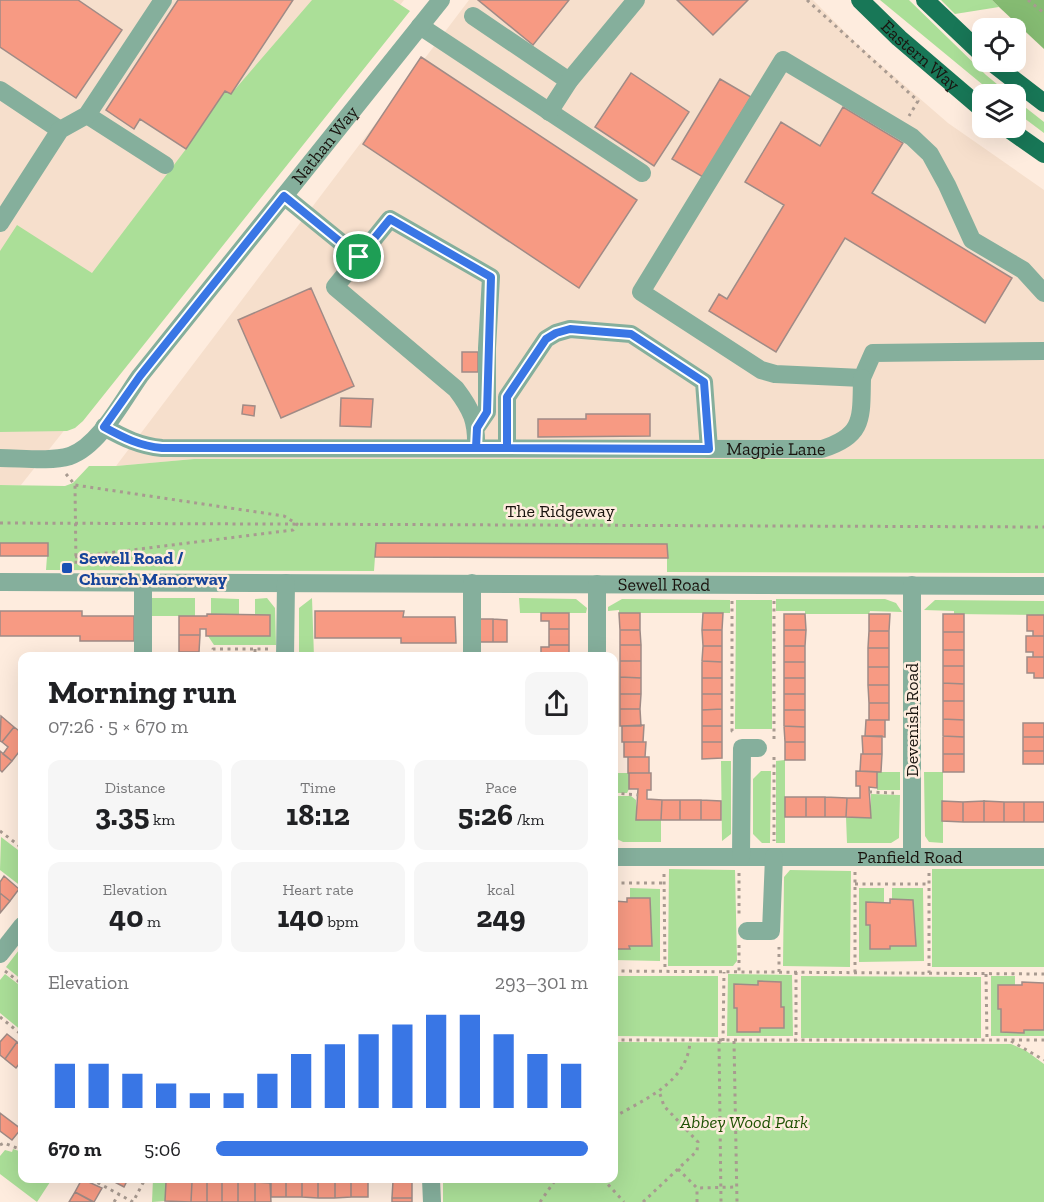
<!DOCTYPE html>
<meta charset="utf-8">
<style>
:root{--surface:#fff;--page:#f6f6f6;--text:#202124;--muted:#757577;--accent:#3976e5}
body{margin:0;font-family:"Zilla Slab",serif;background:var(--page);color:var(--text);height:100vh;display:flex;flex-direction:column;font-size:22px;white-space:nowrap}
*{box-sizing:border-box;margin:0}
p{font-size:20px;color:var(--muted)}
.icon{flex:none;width:33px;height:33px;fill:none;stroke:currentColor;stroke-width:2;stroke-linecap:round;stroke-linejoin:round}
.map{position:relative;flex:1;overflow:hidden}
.sheet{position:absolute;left:18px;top:652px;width:600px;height:531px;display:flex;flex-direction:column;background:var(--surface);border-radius:12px;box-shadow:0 6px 24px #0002}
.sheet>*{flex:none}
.buttons{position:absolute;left:972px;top:18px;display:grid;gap:12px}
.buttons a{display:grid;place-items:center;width:54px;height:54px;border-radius:12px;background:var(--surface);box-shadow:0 6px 24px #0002;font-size:30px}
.pin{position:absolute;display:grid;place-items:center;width:51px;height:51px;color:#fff;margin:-26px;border:3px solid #fff;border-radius:50%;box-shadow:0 2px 6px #0007}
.round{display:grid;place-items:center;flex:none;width:63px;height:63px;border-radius:12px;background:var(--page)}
.summary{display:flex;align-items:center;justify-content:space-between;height:102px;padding:0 30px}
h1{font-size:33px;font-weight:800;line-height:45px}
.figures{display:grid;grid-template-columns:repeat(3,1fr);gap:9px;height:102px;padding:6px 30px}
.figures div{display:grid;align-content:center;border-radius:12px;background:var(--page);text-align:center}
.figures b{font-size:30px;font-weight:800}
.figures small{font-size:16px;font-weight:400}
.figures p{font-size:16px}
.chart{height:168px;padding:12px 30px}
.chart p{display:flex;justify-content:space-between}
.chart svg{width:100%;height:108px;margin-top:6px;stroke:var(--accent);stroke-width:6}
ul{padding:0 30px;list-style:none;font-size:20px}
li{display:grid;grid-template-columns:96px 72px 1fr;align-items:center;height:45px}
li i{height:15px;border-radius:8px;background:var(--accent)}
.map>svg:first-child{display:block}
.built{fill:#f6dfcc}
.green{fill:#abdf98;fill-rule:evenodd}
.forest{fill:#85bb72}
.building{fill:#f79a83;stroke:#a08b86;stroke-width:1.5}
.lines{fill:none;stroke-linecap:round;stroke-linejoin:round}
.path{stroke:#a89a90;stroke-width:3;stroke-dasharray:3 4.5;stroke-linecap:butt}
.minor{stroke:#85af9c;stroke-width:18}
.major{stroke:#187757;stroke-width:18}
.route-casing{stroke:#fff;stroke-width:12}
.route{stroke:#3976e5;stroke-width:8}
.transit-dot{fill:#1a4fb4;stroke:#feecde;stroke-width:2}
.labels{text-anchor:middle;stroke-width:5;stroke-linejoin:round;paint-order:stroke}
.street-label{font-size:18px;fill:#1a140f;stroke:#feecde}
.transit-label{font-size:18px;font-weight:bold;fill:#164399;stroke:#feecde;text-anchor:start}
.park-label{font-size:18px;font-style:italic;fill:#205204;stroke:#feecde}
</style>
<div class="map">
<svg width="1044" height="1202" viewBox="0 0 1044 1202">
<rect width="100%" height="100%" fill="#feecde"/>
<path class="built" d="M0,0H404L21,485H0Z
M469,0H813L857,44L948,123L1044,190V459H194L116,466Z"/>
<path class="green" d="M312,0H393L410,11L83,421L75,428L67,431L0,432V251L17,225L92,273L186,149L225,91L231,94Z
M880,0H909L986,75L1009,94H994Z
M941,0H992L999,7L955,14Z
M1016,100L1044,122V133L1016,112Z
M194,459H1044V573L667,572V544L376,543L374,571L46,570L48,543H0V485L65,486L73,483L89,466H116Z
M148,598H195V616H148Z
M211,598L239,599V615H211Z
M267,598L275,608L276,645H214L208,636H270V615H255V599Z
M312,598L314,657H299V608Z
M519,598L576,599L587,608L586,613H520Z
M622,599L730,600V613H619V610L608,611V607Z
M776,599H885L896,603L902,612L870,611L869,614H805V611H776Z
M736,600H772V729H735Z
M935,600L1044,601V615L954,614V611L924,610Z
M785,760V843H776V761Z
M721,761H731V834L722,841Z
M761,771H771L770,843H762L753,834V779Z
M877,772H900V790H877Z
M924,772H943V843L929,842L925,836Z
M614,773H629V789L627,793H614Z
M871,794L900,795L899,838L891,843H847L846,817H871Z
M614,796H631L636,800V820H661V842H623L615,838Z
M1,837L22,853V887L0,870Z
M669,869L735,870L737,961L733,966H668Z
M932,869H1044V967H932Z
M790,870L851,871L850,967L783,966L784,877Z
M630,888L660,889V961L614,960V949H629V946L652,945L650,899L630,898Z
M859,888H884V903H866V925H870V949H890V946H916L913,900L892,899V888H923L924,961L859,962Z
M22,946V980L6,967Z
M5,974L22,987V1031L0,1013V980Z
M728,974L792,975L793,1036H727ZM759,981L781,982V1007H784V1028H760V1032H737V1008H734V985H758Z
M614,976H718V1037L614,1036Z
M801,976L981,977V1038H801Z
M991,976H1015V985L998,986V1008L1001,1009V1032L1023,1033L1024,1030H1044V1036H991Z
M614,1042L1011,1044L1025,1050L1044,1064V1202H443V1179H614Z
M13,1149L22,1152V1179H52L37,1202L0,1174V1156L5,1150L12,1152Z
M153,1179H192V1182H166L165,1201L152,1202Z"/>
<path class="forest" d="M992,0H1044V49L999,7Z"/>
<path class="building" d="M0,0H78L122,30L76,98L0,47Z
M178,0H293L231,94L225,91L186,149L140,119L134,129L106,110Z
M478,0H569L533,45Z
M677,0H748L713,35Z
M421,57L637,200L579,288L363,144Z
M631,73L689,112L654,166L595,127Z
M720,79L751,97L703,177L672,159Z
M843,107L903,143L872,193L1012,278L985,323L845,238L776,352L709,311L719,294L727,299L784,205L745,182L781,122L820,146Z
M311,288L354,386L281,418L238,320Z
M462,352H478V372H462Z
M341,398L373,399L371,427L340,426Z
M243,405L255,406L254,416L242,414Z
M586,414H650V436L538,437V419H586Z
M0,543H48V556H0Z
M376,543L667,544L668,558L375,557Z
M0,611H82V616H134V641H80V636H0Z
M315,611H404L403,617H455L456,643H401V638H315Z
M541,613H569V629H549V621H541Z
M619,613H640V630H620Z
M703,613H723L722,630H702Z
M207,614L270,615V636H206V629H200V635H179V616H207Z
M784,614H805L806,630H784Z
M869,614H890L889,631H869Z
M943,614H964V632H943Z
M1027,615H1044V636H1033V631H1027Z
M479,619H493V642H479Z
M493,619L507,620V642H493Z
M549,629H569V645H549Z
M620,630H640L641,645H620Z
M702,630H722V646H703Z
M784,630H806L805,646H784Z
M869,631H889V648H868Z
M943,632H964V650H943Z
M179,635H200L199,652H179Z
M1026,636H1044V657H1033V652H1026Z
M549,645H569V657H541V647H549Z
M620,645H641V661H620Z
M703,646H722V662L702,661Z
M784,646H805V662H784Z
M868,648H889V667H868Z
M943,650H964V666H943Z
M179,652H199V657H179Z
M1027,657H1044V678H1034V673H1027Z
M620,661H641V678L620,677Z
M702,661L722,662V678H702Z
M784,662H805V678H784Z
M943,666H964V684L943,683Z
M868,667H889V685H868Z
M620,677L641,678V694H620Z
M702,678H722V694H702Z
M784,678H805V694H784Z
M943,683L964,684V701H943Z
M868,685H889V703H869Z
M620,694H641L640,709H620Z
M702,694H722V709L702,710Z
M784,694H805V710H784Z
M943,701H964V720L943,719Z
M869,703H889V720H869Z
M620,709H640L641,726H620Z
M722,709V726H702V710Z
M784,710H805V727L784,726Z
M1,716L14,727L2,742L0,741Z
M943,719L964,720V737L943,736Z
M866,720H885V737L865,736Z
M1023,723H1044V737H1023Z
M644,725L643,742H622V726Z
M702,726H722V742H702Z
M784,726L805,727V742H785Z
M14,727L22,733V748L12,761L3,754L8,747L2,742Z
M862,736H882V754H863Z
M943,736L964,737V754H943Z
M1023,737H1044V751H1023Z
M624,742H646L645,757H624Z
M702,742H722V758L702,759Z
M785,742H805V760H785Z
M0,751L12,761L2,772L0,770Z
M1023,751H1044V764H1023Z
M861,754H882L881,772L860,771Z
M943,754H964V772H943Z
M628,757H649V773H628Z
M856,771L877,772V788L869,787L871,818L846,817L847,798H860V786H856Z
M629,773H651V790H647V799L662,800L661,820H636L638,789H629Z
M785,797H806V817H785Z
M806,797H825V817H806Z
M825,797L847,798L846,817H825Z
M662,800H680V820H661Z
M680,800H701V820H680Z
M701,800L721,801V820H701Z
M942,801L963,802V822L942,821Z
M984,801V822H963V802Z
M984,801L1004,802V822H984Z
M1004,802H1024V822H1004Z
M1024,802H1044V822H1024Z
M4,876L19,889L10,901L0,893V882Z
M0,893L10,901L0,913Z
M627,898H650L652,946H629L630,949H614V901L627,902Z
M890,899L913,900L916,946H890V949H870V925H866V902L890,903Z
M758,981L781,982V1007H784V1028H760V1032H737V1008H734V984L758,985Z
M1022,982L1044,983V1030H1024V1033L1001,1032V1009H998V985H1022Z
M7,1034L17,1042L5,1059L0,1055V1042Z
M17,1042L22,1046V1060L16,1068L5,1059Z
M0,1113L21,1129L12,1140L0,1131Z
M82,1179L102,1188L94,1202L75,1192Z
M109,1179H128L124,1187Z
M271,1179H286V1197H271Z
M286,1179H302V1197H286Z
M302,1179H318V1198L302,1197Z
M318,1179H335V1198H318Z
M335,1179H351V1197L335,1198Z
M351,1179H368V1197H351Z
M393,1181H412V1198H392Z
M166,1182H192L191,1202L165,1201Z
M192,1182H207V1202H191Z
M207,1182H222V1202H207Z
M222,1182H238V1202H222Z
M238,1182H255V1202H238Z
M255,1182L270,1183L271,1202H255Z
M75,1192L93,1202H69Z
M392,1198H412V1202H392Z"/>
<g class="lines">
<path class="path" d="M807,0L918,101L909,116
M1028,0L1044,13
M66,474L75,485L76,566
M0,523L1044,527
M75,557L293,530L297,524L284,516L75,485
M732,601V731L736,732
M255,649V657
M213,657V649H269
M774,739V601
M774,757V841
M869,792L894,793
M614,793L638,795
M0,831L22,848
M855,872V973
M739,873V917
M929,873V973
M664,874L665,971
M614,883H664
M855,884H928
M739,945V971
M5,971L22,984
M614,971L1044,974
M779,972V947
M796,972V1041
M986,974L987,1041
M0,1017L22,1035
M614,1040H1044
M719,1041L721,1202
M723,1041L724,972
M734,1041L737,1202
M1011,1041L1044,1060
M614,1117C645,1099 688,1082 690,1041
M0,1145L4,1143L22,1150
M678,1169L697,1188L737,1187
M91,1179L133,1202L145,1179
M603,1179L624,1202
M114,1202L119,1194
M540,1202L556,1179
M643,1202L697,1151L698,1142L664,1106L659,1091
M697,1202V1189"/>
<g class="minor">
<path d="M473,16L569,81"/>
<path d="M420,26L642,173"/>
<path d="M0,90L60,130"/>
<path d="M549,112L569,81L636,0"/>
<path d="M87,115L165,165"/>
<path d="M284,196L359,257"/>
<path d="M0,223L60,130L87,115L163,0"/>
<path d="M1044,293L1023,270L972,240L947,185L930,154L912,137L783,60L641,292L761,370L775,374L862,378L873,353L1044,351"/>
<path id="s1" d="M104,427C124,438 140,446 162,448L822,449C865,436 861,417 862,378"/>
<path d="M476,448C477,422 472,410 456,389L335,287L390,219L491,277L487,348V412L476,428"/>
<path d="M507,448V397L546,339L556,333L570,329L631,334L704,382L709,449"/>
<path id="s2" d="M0,458C22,458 49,462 70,456C99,446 123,400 140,376L441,0"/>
<path id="s3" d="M0,582L1044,586"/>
<path d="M597,584V657"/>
<path d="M912,585V856"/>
<path d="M143,657V583"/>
<path d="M285,657L286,583"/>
<path d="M472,657V583"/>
<path id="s4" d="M614,857H1044"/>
<path d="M741,857L742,748H758"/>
<path d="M747,931H771L774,857"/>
<path d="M0,954L22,926"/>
<path d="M431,1179L432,1202"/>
</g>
<g class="major">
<path id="s5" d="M860,0L899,38L982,109"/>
<path d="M925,0L982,54"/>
<path d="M991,62L1044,103"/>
<path d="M1007,128L1044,154"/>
</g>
</g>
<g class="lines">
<g class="route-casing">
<path id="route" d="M359,257L284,196L140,376L104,427C124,438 140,446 162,448H507L709,449L704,382L631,334L570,329L556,333L546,339L507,397V448H476L477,428L487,412L491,277L390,219L359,257"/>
</g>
<use href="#route" class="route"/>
</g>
<rect class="transit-dot" x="61" y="562" width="12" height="12" rx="3"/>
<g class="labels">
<g class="street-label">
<text dy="6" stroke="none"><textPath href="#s5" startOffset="82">Eastern Way</textPath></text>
<text dy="6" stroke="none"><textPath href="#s2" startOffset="474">Nathan Way</textPath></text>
<text dy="6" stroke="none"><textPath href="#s1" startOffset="676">Magpie Lane</textPath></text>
<text x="560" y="517">The Ridgeway</text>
<text dy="6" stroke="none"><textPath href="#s3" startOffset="664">Sewell Road</textPath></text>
<text transform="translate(912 720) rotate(-90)" y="6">Devenish Road</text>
<text dy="6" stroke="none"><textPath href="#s4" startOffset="296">Panfield Road</textPath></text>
</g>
<g class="transit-label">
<text x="79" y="564">Sewell Road /<tspan x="79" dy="21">Church Manorway</tspan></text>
</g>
<g class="park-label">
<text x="744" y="1128">Abbey Wood Park</text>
</g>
</g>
</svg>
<div class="buttons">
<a><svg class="icon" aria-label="locate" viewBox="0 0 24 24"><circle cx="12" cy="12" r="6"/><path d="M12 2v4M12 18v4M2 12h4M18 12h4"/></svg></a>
<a><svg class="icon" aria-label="layers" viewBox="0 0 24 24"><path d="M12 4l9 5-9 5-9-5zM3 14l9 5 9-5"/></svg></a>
</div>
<div class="pin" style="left:359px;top:257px;background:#1e9e55"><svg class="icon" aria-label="arrive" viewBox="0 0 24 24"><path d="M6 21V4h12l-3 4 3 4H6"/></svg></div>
<section class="sheet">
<div class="summary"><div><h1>Morning run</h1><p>07:26 · 5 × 670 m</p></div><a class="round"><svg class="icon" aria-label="share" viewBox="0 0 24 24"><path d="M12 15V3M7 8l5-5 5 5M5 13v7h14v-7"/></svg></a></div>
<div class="figures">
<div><p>Distance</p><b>3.35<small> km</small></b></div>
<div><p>Time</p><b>18:12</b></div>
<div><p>Pace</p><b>5:26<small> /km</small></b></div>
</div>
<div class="figures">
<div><p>Elevation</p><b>40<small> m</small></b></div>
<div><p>Heart rate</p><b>140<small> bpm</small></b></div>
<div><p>kcal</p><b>249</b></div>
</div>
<div class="chart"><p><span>Elevation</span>293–301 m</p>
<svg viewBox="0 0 160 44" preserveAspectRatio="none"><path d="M5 44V26M15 44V26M25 44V30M35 44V34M45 44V38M55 44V38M65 44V30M75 44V22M85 44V18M95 44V14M105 44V10M115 44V6M125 44V6M135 44V14M145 44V22M155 44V26"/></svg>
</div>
<ul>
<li><b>670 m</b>5:06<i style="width:100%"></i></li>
</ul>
</section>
</div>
